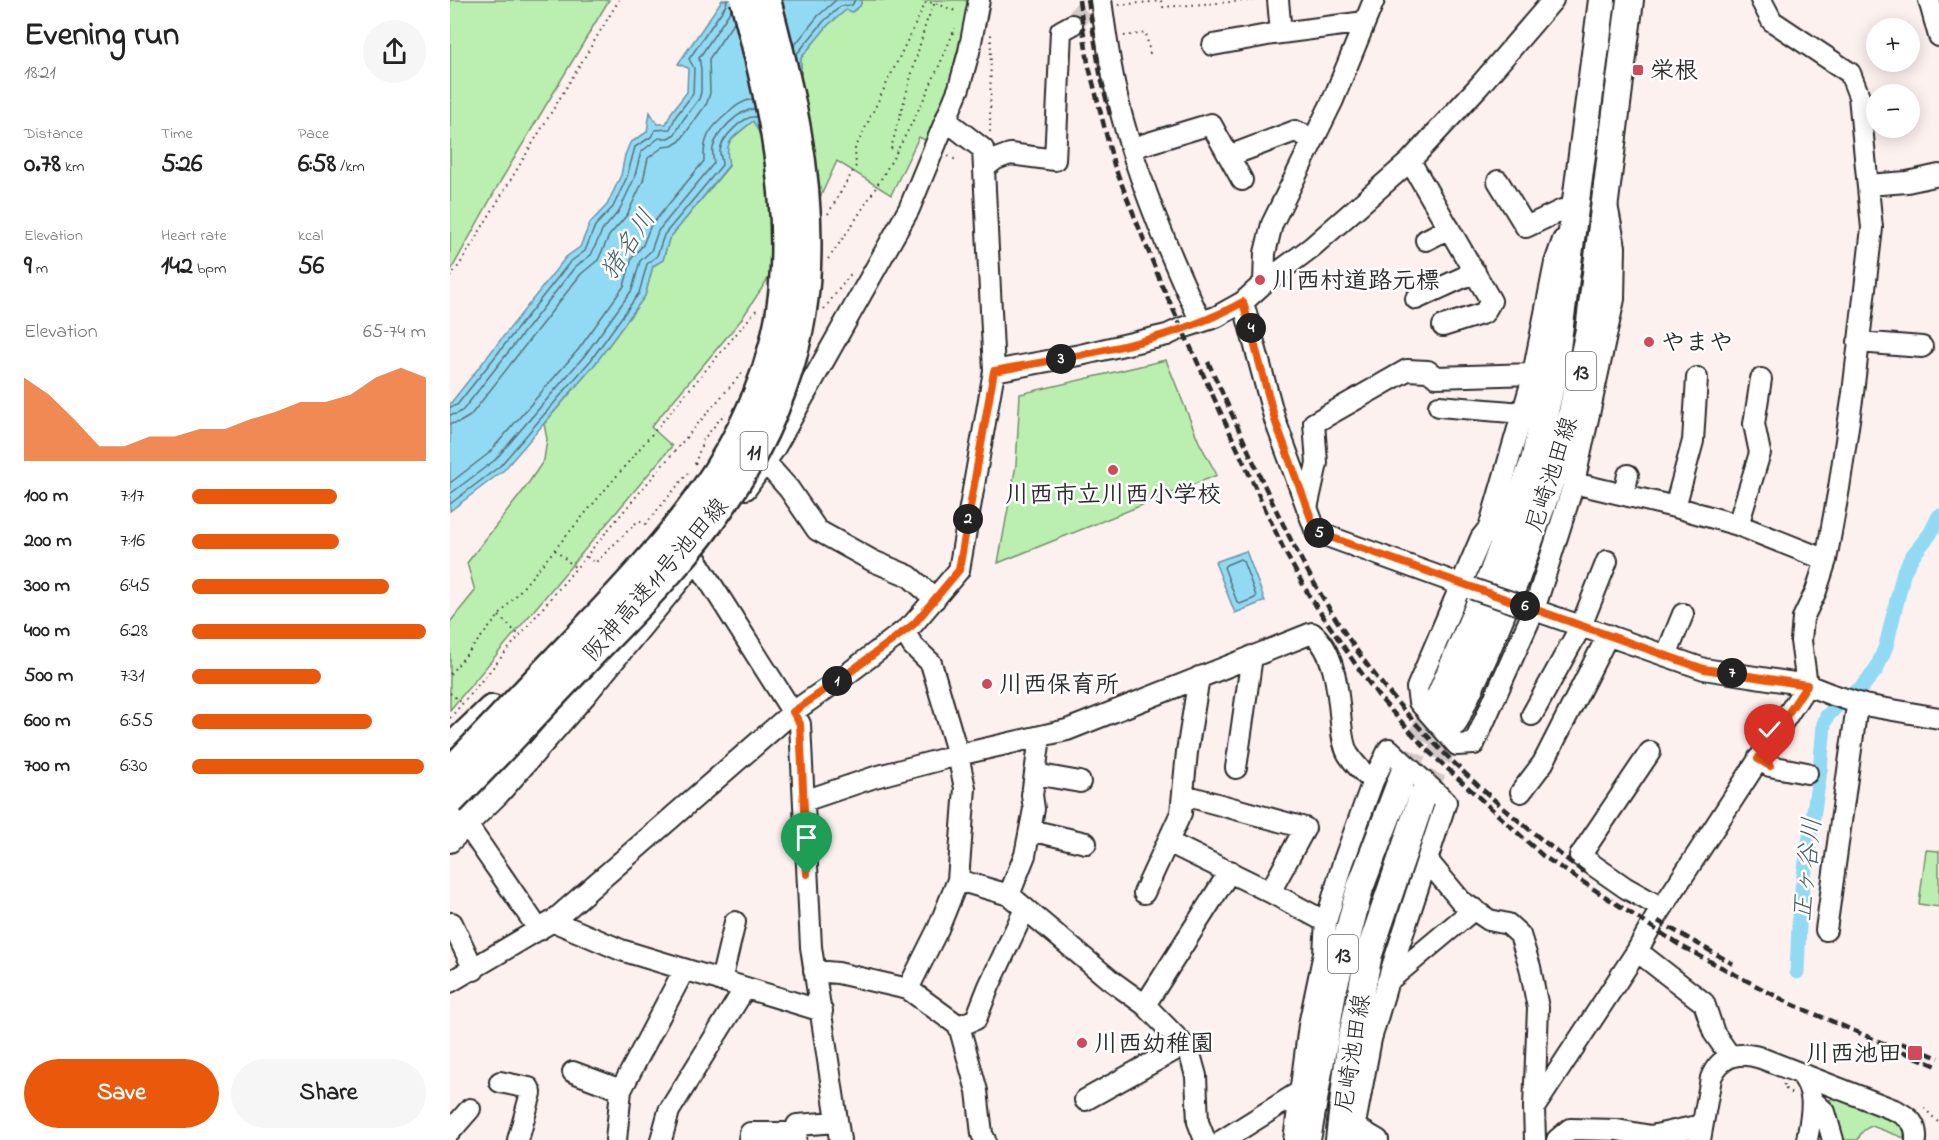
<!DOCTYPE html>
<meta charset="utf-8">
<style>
:root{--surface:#fff;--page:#f6f6f6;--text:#222;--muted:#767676;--accent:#ea580c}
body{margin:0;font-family:"Indie Flower","Klee One",sans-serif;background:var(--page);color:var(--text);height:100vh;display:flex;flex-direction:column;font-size:22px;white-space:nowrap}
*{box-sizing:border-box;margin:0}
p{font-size:20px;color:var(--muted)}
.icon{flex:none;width:33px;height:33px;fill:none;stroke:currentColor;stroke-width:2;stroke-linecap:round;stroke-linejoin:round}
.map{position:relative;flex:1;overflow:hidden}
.side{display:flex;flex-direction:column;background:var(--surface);width:450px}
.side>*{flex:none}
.buttons{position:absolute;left:1416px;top:18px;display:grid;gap:12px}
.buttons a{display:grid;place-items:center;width:54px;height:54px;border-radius:50%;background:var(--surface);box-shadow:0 3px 15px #0003;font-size:30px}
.pin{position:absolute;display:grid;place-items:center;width:51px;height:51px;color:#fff;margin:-62px -26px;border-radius:50% 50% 50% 0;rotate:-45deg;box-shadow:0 0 6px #0007}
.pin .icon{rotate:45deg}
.km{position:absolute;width:30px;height:30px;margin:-15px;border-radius:50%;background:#222;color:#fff;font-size:16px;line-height:30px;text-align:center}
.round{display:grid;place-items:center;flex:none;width:63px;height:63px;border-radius:32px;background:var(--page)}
.head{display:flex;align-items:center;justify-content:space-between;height:102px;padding:0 24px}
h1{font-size:33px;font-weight:800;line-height:45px}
.metrics{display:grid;grid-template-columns:repeat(3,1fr);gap:9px;height:102px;padding:6px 24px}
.metrics div{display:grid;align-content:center}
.metrics b{font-size:26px;font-weight:800}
.metrics small{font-size:16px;font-weight:400}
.metrics p{font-size:16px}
.chart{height:168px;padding:12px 24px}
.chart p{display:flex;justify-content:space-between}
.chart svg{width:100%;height:108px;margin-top:6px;fill:var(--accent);opacity:.7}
.cta{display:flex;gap:12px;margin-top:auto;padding:12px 24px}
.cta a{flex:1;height:69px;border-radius:36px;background:var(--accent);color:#fff;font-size:24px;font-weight:800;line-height:69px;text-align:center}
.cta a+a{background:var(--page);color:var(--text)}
ul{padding:0 24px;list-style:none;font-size:20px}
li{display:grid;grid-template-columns:96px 72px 1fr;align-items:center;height:45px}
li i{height:15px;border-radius:8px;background:var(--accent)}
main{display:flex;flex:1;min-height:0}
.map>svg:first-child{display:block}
.green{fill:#bbefaf;stroke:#738d6d;stroke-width:1.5}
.water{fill:#92daf3;stroke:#6994a3;stroke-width:1.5}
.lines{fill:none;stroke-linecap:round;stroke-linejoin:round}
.shore{stroke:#54717b;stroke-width:1.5}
.canal{stroke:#92daf3;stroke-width:15}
.minor-tunnel{stroke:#d3c9c9;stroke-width:20;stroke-dasharray:20 10;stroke-linecap:butt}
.major-tunnel{stroke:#d3c9c9;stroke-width:26;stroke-dasharray:26 13;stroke-linecap:butt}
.minor-casing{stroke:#2b2b2b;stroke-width:24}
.major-casing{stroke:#2b2b2b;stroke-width:30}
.highway-casing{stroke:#2b2b2b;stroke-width:33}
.path{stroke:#2b2b2b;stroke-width:2;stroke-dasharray:1.5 4.5;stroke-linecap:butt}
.minor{stroke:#fff;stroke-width:20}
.major{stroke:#fff;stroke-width:26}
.highway{stroke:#fff;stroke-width:28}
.rail{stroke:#2b2b2b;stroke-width:4.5;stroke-dasharray:9 4.5;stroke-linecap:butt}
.minor-bridge-casing{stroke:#2b2b2b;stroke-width:24;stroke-linecap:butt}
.highway-bridge-casing{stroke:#2b2b2b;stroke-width:33;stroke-linecap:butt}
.minor-bridge{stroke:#fff;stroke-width:20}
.highway-bridge{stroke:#fff;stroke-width:28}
.route-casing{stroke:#fff;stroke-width:12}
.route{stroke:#ea580c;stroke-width:8}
.poi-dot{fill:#d1495b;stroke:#fff;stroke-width:2}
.labels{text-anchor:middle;stroke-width:5;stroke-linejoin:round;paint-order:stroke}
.shield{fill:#fff;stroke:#6b6b6b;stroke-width:1.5}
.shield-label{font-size:22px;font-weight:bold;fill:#2b2b2b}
.poi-label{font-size:24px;font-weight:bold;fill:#2b2b2b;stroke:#fff;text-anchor:start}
.street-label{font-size:24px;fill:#2b2b2b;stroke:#fff}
.water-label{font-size:26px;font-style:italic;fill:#4a6067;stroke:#fff}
</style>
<main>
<section class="side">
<div class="head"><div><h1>Evening run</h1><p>18:21</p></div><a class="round"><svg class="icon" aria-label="share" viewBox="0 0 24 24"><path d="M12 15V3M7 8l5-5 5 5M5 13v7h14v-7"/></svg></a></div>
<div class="metrics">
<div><p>Distance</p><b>0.78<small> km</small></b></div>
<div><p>Time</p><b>5:26</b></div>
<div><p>Pace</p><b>6:58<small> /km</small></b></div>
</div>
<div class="metrics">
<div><p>Elevation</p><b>9<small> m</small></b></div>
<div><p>Heart rate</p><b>142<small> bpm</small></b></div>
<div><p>kcal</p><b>56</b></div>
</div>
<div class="chart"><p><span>Elevation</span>65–74 m</p>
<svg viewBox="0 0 160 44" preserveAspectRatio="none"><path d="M0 44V10L10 17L20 27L30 38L40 38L50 34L60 34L70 31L80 31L90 27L100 24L110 20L120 20L130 17L140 10L150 6L160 10V44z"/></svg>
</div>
<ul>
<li><b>100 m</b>7:17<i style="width:62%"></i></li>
<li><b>200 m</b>7:16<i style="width:63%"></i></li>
<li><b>300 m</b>6:45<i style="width:84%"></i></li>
<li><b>400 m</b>6:28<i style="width:100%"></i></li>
<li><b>500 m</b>7:31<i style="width:55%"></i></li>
<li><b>600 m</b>6:55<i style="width:77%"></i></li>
<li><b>700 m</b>6:30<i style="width:99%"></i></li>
</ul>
<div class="cta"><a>Save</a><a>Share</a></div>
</section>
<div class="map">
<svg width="1489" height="1140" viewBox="0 0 1489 1140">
<rect width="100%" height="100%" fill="#fdf1f0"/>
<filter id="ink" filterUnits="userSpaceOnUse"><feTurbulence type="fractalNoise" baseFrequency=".0167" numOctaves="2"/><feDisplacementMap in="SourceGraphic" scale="12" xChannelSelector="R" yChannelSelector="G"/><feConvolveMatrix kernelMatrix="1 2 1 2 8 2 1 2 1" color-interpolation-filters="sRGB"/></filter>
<g filter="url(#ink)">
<path class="green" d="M0,0H159L50,182L0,272Z
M412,0H515L520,3L495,98L479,142L469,137L441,195L387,161L368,202L291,320L201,427L222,446L0,710V622L25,591L17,563L73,491L94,460L97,439L94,424L145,364L195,296L203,266L213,260L219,239L279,166L276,152L279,141L303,121L351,74V58L378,25L396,10L402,12L410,6Z
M716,360L749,442L767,475L548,563L566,465L570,394Z
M1476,850L1489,851V907L1469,904Z
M1386,1097L1449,1123L1454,1130V1138L1422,1126C1415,1128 1410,1133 1408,1140H1391L1378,1107L1377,1101Z"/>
<path class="water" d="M272,0H412L410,6L402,12L396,10L378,25L351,58V73L317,134L310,135L303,121C284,137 273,139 279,165L219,239L213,260L203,266L195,296L145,364L54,470L0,511V404L116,257L130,247L140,223L157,205L171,175L175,155L180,143L197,132L200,112L207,124H216L221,113L237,92L238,68L228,64Z
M796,551L815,601L785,613L765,562Z"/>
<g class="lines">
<path class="shore" d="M344,46L368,16L386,0
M346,55L374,21L391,6L402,5L405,0
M0,407L7,405L120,262L135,251L145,226L163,207L177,177L185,147L201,137L205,130L220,129L226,116L243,94L244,68L239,59L276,5L277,0
M0,415L7,414L13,410L125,267L141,255L152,231L169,211L184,179L191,152L209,138H218L225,134L233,120L249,99L251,92V69L249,58L281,10
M0,424L10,422L20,416L131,274L148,260L159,236L177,215L193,181L198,158L213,147L222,146L230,141L257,103L260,93L259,59L284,22
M0,483L38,454L128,350L174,286L182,258L193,245L200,227L254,161C253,137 260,128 278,113C286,106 292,101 303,99
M0,494L45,460L135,355L182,290L190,261L201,251L208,231L264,163C263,158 262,153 263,148C266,133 289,109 305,109
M0,504L50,466L141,360L189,293L197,264L207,256L214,235L272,165C272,160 270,155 270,151C271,138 294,115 306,117
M790,559L793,561L806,596L805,598L790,604L787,602L774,567L776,565Z"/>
<path class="canal" d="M1347,972L1350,902L1370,771L1374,724L1377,716L1392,701L1411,688L1426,670L1436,646L1454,571L1463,555L1480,534L1489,516"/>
<path class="minor-tunnel" d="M622,25L641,0"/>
<path class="major-tunnel" d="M953,775L987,703
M973,795L1004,722"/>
<g class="minor-casing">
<path id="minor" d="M651,0C657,44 663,88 676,131C695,197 722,260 751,322
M828,0L831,33
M1479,0L1489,36
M763,45L823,34L915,22
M682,148L761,124L792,180
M779,156L845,131L863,139
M960,161L1041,301L1034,313L993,326
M534,168L546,159L560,154L605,160L611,31L622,25
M1048,181L1076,227L1112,210L1122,213
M1418,185L1457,182L1489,175
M976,240L999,228
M1113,240L1105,263L1081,384L1039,528L1031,538L967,688L969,702L1007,745L1024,744L1084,610L1124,483L1164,299L1165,247L1158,210
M814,283L815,253L822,224L883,100L924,0
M966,299L1025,272
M793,302L825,420L866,532L1023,589
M1408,342L1472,347
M544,371L630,355L717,335L732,328L766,317L793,302L814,283L862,247L960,161L1030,85L1103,0
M989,406L1073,413
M315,462L339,489L367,530L423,561L459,576L485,599
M1124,483L1225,507L1288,525L1376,560
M296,489L323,451L459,209L509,88L519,52L529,0
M1174,494L1178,475
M1225,507L1243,441L1247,378
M857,508L867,463L864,423L957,370L978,371L986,377L1083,374
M1288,525L1310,453L1304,424L1311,379
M246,560L350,724L361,947L390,1140
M1073,606L1254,669L1357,685L1380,694L1414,705L1489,718
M454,631L463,646L481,663L508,755L515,788L508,880L488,929L458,989
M1216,656L1233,614
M1082,715L1131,626L1157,561
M1200,752L1130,856L1176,888L1212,908
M1308,759L1320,766L1357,773
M786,768L802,656
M585,774L630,782
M1071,792L1093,763L1158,635
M734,795L855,828L820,892
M354,801L425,777L508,755L617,730L862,633C886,652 888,694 891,723C892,733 893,745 898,754C905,765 913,773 923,781
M17,825L89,930
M580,830L636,843
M0,842L49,794L136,695L247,560
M718,842L820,892L876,922
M977,860L1011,901L1039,920L1058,924L1070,935L1080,967L1088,1008L1084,1108
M508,880L559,895L659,979L695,1005L732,1043L741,1058L746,1076L748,1122L755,1140
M694,893L731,813L737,752L749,677
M559,895L575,855L584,809L582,795L590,737
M103,921L171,950L372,1011
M2,923L24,970
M1376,930L1406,713L1414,705
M1187,951L1205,919L1357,685L1351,641L1353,618L1366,591L1376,560L1389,488L1403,393L1422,228L1409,96L1400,73L1322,21L1311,0
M364,971L388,973L458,989L509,1026L527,1091L532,1134L535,1140
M271,981L285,922
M0,982L103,921L343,712L396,675L463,624L509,570L544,371L533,149L497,121
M937,982L1024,909
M695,1005L780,871
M509,1026L526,1019L539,986L575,909
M123,1072L171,1090
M1350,1073C1368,1094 1361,1115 1357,1140
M50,1082L79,1088L81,1093L68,1140
M635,1100L734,1045
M1363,1101L1375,1112L1383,1140
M906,1127L928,1140
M0,1132L20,1109
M166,1140L171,1090L234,970
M211,1140L219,1111L295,988
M299,1140L300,1133H346
M346,1140L347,1125L387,1122
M773,1140L851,1091
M844,1140L859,1025L874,953L876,922L893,863L923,781L939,749L996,802L942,967L921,1039L902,1140
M1085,1140L1084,1108L1187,951L1254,1003L1264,1033L1280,1056
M1107,1140L1120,1129L1167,1130L1201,1136L1252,1125
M1250,1140L1261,1078C1270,1055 1290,1051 1311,1058L1447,1111C1460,1118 1467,1124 1466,1140"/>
</g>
<g class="major-casing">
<path id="major" d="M987,703L1042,575L1084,461L1104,371L1152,0
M1004,722L1035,654L1066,579L1110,454L1122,412L1139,330L1180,0
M857,1140L883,991L910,888L953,775
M889,1140L900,1046L919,954L973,795"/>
</g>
<g class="highway-casing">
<path id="highway" d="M0,750L42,710
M0,824L29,795L66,749"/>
</g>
<path class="path" d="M669,5L711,1L713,7L808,0
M674,36L696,33L700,54
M540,132L541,33
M447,152L441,148L476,23L486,0
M498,156L506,160
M378,214L406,166L405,149L476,2L485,3L508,12
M378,259C431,187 472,110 505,28
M0,277L10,264L169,0
M374,309L403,271
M245,464L253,440L275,413
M105,550L127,569
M137,557L145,563L188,521L196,524L238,473
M49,616L70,636
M0,674L308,308
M0,693L12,703
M0,718C98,603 193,486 292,373
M1334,1084L1333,1087L1342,1094
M1474,1108L1488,1122"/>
<use href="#minor" class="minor"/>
<use href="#major" class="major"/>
<use href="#highway" class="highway"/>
<path class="rail" d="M629,0L638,63L664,165L711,283L835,552L860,597L908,668L930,698L976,749L1093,856L1231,946L1339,1003L1489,1067
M638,0L650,73L660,115
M758,362C800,452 838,547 893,630C956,727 1043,804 1135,873
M1208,921L1283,964
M1451,1043L1489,1058"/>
<g class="minor-bridge-casing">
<path id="minor-bridge" d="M1023,589L1070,605"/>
</g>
<g class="highway-bridge-casing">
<path id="highway-bridge" d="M0,772C43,728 85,682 128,638C229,532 330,423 335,268C339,174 318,89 295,0
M0,801C47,754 93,704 139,656C186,607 236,558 274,501C321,433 353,350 356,267C360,171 340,92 316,0"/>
</g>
<use href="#minor-bridge" class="minor-bridge"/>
<use href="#highway-bridge" class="highway-bridge"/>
</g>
</g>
<g class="lines" filter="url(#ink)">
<g class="route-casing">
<path id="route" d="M357,874L350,724L343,712L396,675L464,624L509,570L544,371C629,355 717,344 793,302L825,420L866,532L1254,669L1357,685L1308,759L1320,766"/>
</g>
<use href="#route" class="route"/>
</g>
<g class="poi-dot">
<rect x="1182" y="64" width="12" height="12" rx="3"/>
<circle cx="810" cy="280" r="6"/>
<circle cx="1199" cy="342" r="6"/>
<circle cx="663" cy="470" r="6"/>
<circle cx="537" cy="684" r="6"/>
<circle cx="632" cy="1043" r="6"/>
<rect x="1457" y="1045" width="16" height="16" rx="3"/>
</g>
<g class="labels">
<g class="shield">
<rect x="1116" y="352" width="30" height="38" rx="4.5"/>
<rect x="290.5" y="432" width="27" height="38" rx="4.5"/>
<rect x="878" y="935" width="30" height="38" rx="4.5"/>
</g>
<g class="shield-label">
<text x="1131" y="379">13</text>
<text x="304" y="459">11</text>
<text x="893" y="962">13</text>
</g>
<g class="poi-label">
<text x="1200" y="78">栄根</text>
<text x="822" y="288">川西村道路元標</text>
<text x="1211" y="350">やまや</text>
<text x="663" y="502" text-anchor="middle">川西市立川西小学校</text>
<text x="549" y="692">川西保育所</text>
<text x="644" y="1051">川西幼稚園</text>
<text x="1452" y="1061" text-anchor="end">川西池田</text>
</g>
<g class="street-label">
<text transform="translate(1101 474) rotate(-72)" y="8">尼崎池田線</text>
<text transform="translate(205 579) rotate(-49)" y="8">阪神高速11号池田線</text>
<text transform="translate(902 1053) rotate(-81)" y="8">尼崎池田線</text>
</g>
<g class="water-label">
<text transform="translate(177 244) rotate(-57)" y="9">猪名川</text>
<text transform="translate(1356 869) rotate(-84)" y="9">正ヶ谷川</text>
</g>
</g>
</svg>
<div class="buttons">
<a>+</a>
<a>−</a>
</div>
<div class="pin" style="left:357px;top:874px;background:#1e9e55"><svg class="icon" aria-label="arrive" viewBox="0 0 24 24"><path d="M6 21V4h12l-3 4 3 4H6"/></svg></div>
<div class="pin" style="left:1320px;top:766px;background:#d93025"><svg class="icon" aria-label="check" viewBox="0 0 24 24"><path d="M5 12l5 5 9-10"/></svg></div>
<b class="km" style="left:387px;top:681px">1</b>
<b class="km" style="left:518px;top:519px">2</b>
<b class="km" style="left:611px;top:359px">3</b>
<b class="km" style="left:801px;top:328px">4</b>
<b class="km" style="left:869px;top:533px">5</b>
<b class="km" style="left:1075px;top:606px">6</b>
<b class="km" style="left:1282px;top:673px">7</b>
</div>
</main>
